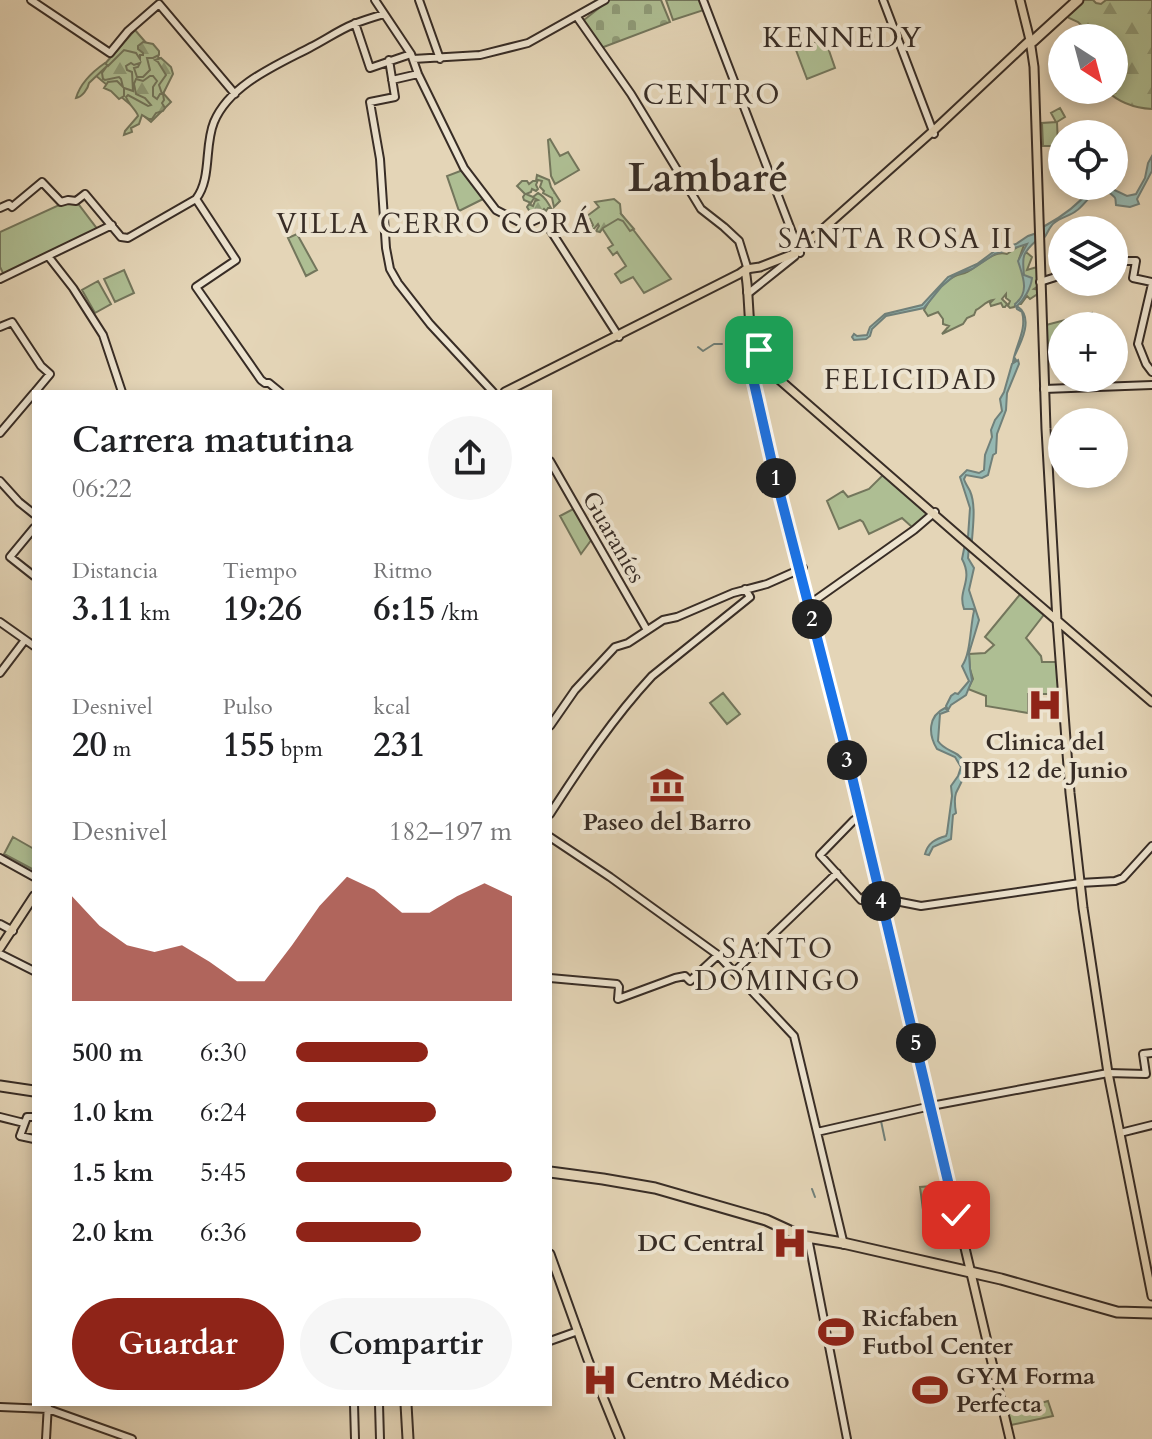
<!DOCTYPE html>
<html lang="es">
<meta charset="utf-8">
<style>
:root{--surface:#fff;--page:#f6f6f6;--text:#202124;--muted:#757577;--accent:#8f2418}
body{margin:0;font-family:Cardo,serif;background:var(--page);color:var(--text);height:100vh;display:flex;flex-direction:column;font-size:30px;white-space:nowrap}
*{box-sizing:border-box;margin:0}
p{font-size:26px;color:var(--muted)}
.icon{flex:none;width:44px;height:44px;fill:none;stroke:currentColor;stroke-width:2;stroke-linecap:round;stroke-linejoin:round}
.map{position:relative;flex:1;overflow:hidden}
.side{position:absolute;left:32px;top:390px;width:520px;height:1016px;display:flex;flex-direction:column;background:var(--surface);border-radius:0px;box-shadow:0 4px 12px #0003}
.side>*{flex:none}
.needle{width:52px;rotate:144deg}
.tools{position:absolute;left:1048px;top:24px;display:grid;gap:16px}
.tools a{display:grid;place-items:center;width:80px;height:80px;border-radius:50%;background:var(--surface);box-shadow:0 4px 12px #0003;font-size:40px}
.pin{position:absolute;display:grid;place-items:center;width:68px;height:68px;color:#fff;margin:-34px;border-radius:16px;box-shadow:0 4px 12px #0006}
.km{position:absolute;width:40px;height:40px;margin:-20px;border-radius:50%;background:#222;color:#fff;font-size:22px;line-height:40px;text-align:center}
.round{display:grid;place-items:center;flex:none;width:84px;height:84px;border-radius:42px;background:var(--page)}
.headline{display:flex;align-items:center;justify-content:space-between;height:136px;padding:0 40px}
h1{font-size:36px;font-weight:800;line-height:60px}
.figures{display:grid;grid-template-columns:repeat(3,1fr);gap:12px;height:136px;padding:8px 40px}
.figures div{display:grid;align-content:center}
.figures b{font-size:34px;font-weight:800}
.figures small{font-size:22px;font-weight:400}
.figures p{font-size:22px}
.chart{height:224px;padding:16px 40px}
.chart p{display:flex;justify-content:space-between}
.chart svg{width:100%;height:144px;margin-top:8px;fill:var(--accent);opacity:.7}
.primary-button{display:flex;gap:16px;margin-top:auto;padding:16px 40px}
.primary-button a{flex:1;height:92px;border-radius:48px;background:var(--accent);color:#fff;font-size:32px;font-weight:800;line-height:92px;text-align:center}
.primary-button a+a{background:var(--page);color:var(--text)}
ul{padding:0 40px;list-style:none;font-size:26px}
li{display:grid;grid-template-columns:128px 96px 1fr;align-items:center;height:60px}
li i{height:20px;border-radius:10px;background:var(--accent)}
.map>svg:first-child{display:block}
.green{fill:#aebe93;stroke:#73765c;stroke-width:2}
.forest{fill:url(#forest-firs);stroke:#73765c;stroke-width:2}
.cemetery{fill:url(#cemetery-stones);stroke:#73765c;stroke-width:2}
.water{fill:#95b8b2;stroke:#70807a;stroke-width:2}
.lines{fill:none;stroke-linecap:round;stroke-linejoin:round}
.stream{stroke:#70807a;stroke-width:2}
.secondary-casing{stroke:#382d26;stroke-width:10}
.primary-casing{stroke:#382d26;stroke-width:11}
.highway-casing{stroke:#382d26;stroke-width:13}
.secondary{stroke:#ede4d0;stroke-width:6}
.primary{stroke:#e4d5b7;stroke-width:7}
.highway{stroke:#e4d5b7;stroke-width:9}
.route-casing{stroke:#fff;stroke-width:16}
.route{stroke:#1a73e8;stroke-width:10}
.labels{text-anchor:middle;stroke-width:8;stroke-linejoin:round;paint-order:stroke}
.street-label{font-size:24px;fill:#382d26;stroke:#ede4d0}
.poi-label{font-size:24px;font-weight:bold;fill:#382d26;stroke:#ede4d0;text-anchor:start}
.quarter-label{font-size:28px;letter-spacing:2px;fill:#382d26;stroke:#ede4d0}
.town-label{font-size:40px;font-weight:bold;fill:#382d26;stroke:#ede4d0}
</style>
<div class="map">
<svg width="1152" height="1439" viewBox="0 0 1152 1439">
<defs>
<pattern id="forest-firs" width="22" height="20" patternUnits="userSpaceOnUse" patternTransform="scale(2)"><rect width="22" height="20" fill="#aebe93"/><path d="M5 1l3.5 6h-7zM16 11l3.5 6h-7z" fill="#8f9b78"/></pattern>
<pattern id="cemetery-stones" width="16" height="16" patternUnits="userSpaceOnUse" patternTransform="scale(2)"><rect width="16" height="16" fill="#aebe93"/><path d="M2 7V4a2 2 0 0 1 4 0v3zM10 15v-3a2 2 0 0 1 4 0v3z" fill="#8f9b78"/></pattern>
</defs>
<rect width="100%" height="100%" fill="#e4d5b7"/>
<filter id="stains"><feTurbulence type="fractalNoise" baseFrequency=".0025" numOctaves="4"/><feColorMatrix values="0 0 0 0 .2 0 0 0 0 .09 0 0 0 0 .02 0 0 0 .5 -.17"/></filter>
<radialGradient id="worn" r=".72"><stop offset=".6" stop-color="#630" stop-opacity="0"/><stop offset="1" stop-color="#630" stop-opacity=".3"/></radialGradient>
<path class="green" d="M666,0H700L704,10L673,20Z
M135,30L172,73L163,93L171,102L151,122L95,75Z
M825,39L835,68L807,79L796,50Z
M1060,108L1065,117L1057,122L1058,146H1043L1042,123L1056,122L1051,113Z
M550,139L560,156L568,152L579,170L555,184L551,176L548,140Z
M463,170L483,199L459,211L447,176Z
M70,200L76,201L98,230L4,275L0,267V232Z
M622,215L671,279L644,293L633,277L621,283L615,274L626,266L617,252L613,255L608,248L613,245L602,228Z
M297,234L317,270L306,276L288,238Z
M1022,244L1024,245L1019,259L1026,252L1032,257L1027,270L1037,267L1041,284L1034,289L1040,290L1039,293L1030,299L1027,296L1021,304H1016L1014,307L1010,308L1008,306L1010,301L1006,298V294L1002,299L1007,304L1005,307H1003L1001,303L991,306L990,303L993,300C986,301 982,307 976,310L974,315L967,318L963,324L942,334L949,326L943,324V319L938,312L928,316L924,310C931,297 941,283 955,276C959,274 964,274 967,272C981,265 992,250 1007,254Z
M124,270L134,293L115,302L104,279Z
M98,281L111,304L95,313L82,290Z
M1092,313L1095,326H1062V353L1048,354L1046,325Z
M884,474L929,514L913,528L902,518L869,534L863,522L860,520L839,529L827,501L843,491L848,497L869,489Z
M575,508L592,539L581,554L560,516Z
M1022,592L1046,612L1026,638L1041,656L1042,662H1058L1061,694H1028V713L986,706V696L968,689L973,679L970,669L969,654L985,653L994,645L985,637Z
M723,693L740,714L727,724L710,703Z
M13,837L34,849V870L4,854Z
M947,1185L955,1218L925,1225L920,1187Z
M1048,1401L1053,1416L1011,1425L1008,1412Z"/>
<path class="forest" d="M1080,0H1093L1096,3L1101,4L1106,0H1152V109C1134,108 1119,103 1106,90H1114V38H1087L1091,34L1078,22L1069,18L1066,14Z
M143,42L153,44L159,51V55L153,58H147L150,70L143,77H137L134,68L138,67L140,63L134,65L131,63L126,66L127,70L132,72L133,91L124,88V96L119,99L111,91L104,88L108,82L117,81L123,87L121,79L119,77L105,80L103,79L102,73L107,66L89,83C88,89 82,97 76,98C80,84 92,72 105,63L108,66L124,50L136,53L140,59V55H143V53L138,49V46Z
M161,58L171,67L173,74L163,94L164,100L162,103L165,108L163,111L156,113L152,119H149L142,115L139,124L131,128L132,132L124,135L125,131L138,116C137,111 129,105 126,97L128,95L148,106L151,105L145,98L136,94L134,84L136,79L143,81L150,76H153L157,81L153,87V96L157,99L160,94H162L159,85L166,75L158,62L155,60Z
M537,175L549,180L551,187L560,201L554,207L552,198L543,193L544,191L540,187L542,181L538,180L536,185L538,189L536,191L532,189L531,192L526,194L533,197L538,193C546,197 547,202 551,208H548L546,211L544,209L542,211L536,209L533,217L527,207L529,204L533,206L535,201L538,200L534,198L531,203L524,200L523,197L525,194L517,186L522,181H527L529,184L533,181H536Z
M614,199L620,204L621,214L634,229L630,231L623,221L618,219L603,228L600,232L596,231L599,226L598,224L593,230L586,233L593,225L590,219H586L587,216L599,207L595,202Z"/>
<path class="cemetery" d="M609,0H661L670,22L601,48L583,23L584,20Z"/>
<path class="water" d="M1152,156V171L1137,199L1139,204L1130,207L1116,205C1115,198 1117,199 1111,194C1096,181 1087,204 1076,211C1070,216 1061,217 1054,223C1049,227 1048,233 1044,238L1043,227C1062,217 1080,203 1094,186H1106L1127,196L1136,194L1145,178L1148,163Z
M1037,233V240C1022,253 1022,257 1024,275L1032,278C1031,288 1024,300 1017,306C1034,317 1022,341 1014,357L1016,360L1013,362C1016,344 1027,330 1022,312L1017,309L1015,304C1030,292 1023,277 1018,261L1027,244L995,254L972,269L955,275L941,287L924,308L886,316L872,329L870,336L866,339L854,340L852,337L854,334L857,336L867,335L870,327L885,314L922,305L948,277L977,264L996,250L1016,244L1028,236Z
M1018,360L1019,364L1007,393L1006,410L997,434L996,453L993,455L988,475L982,478L966,475L964,479C965,483 968,487 970,491C976,505 973,525 972,540L968,537L970,508L960,477L967,470L979,473L984,470L985,455L992,437L991,430L995,420L1002,411L1000,399L1004,392L1012,364Z
M965,544L969,546L968,558L974,568L969,590L979,620L969,653L970,669L972,680L966,695L951,705L948,710L946,706L951,696L955,693L958,694L969,681L962,666C971,653 970,627 974,611L973,609H964C957,590 974,581 962,559Z
M945,708L948,711L940,714L938,741C945,752 958,750 963,761C969,772 960,784 956,793C954,799 955,807 956,813L953,815L951,839L933,847L929,855L925,854C928,843 935,839 946,836L947,833L952,796L951,786L958,776L961,767L955,757L937,749C928,734 928,716 945,708Z"/>
<g class="lines">
<path class="stream" d="M698,347L703,351L714,344H722
M881,1121L885,1140
M812,1189L815,1197"/>
<g class="secondary-casing">
<path id="secondary" d="M31,0L110,53L128,31L159,4L235,94
M375,0L411,54L418,74L464,168L496,210L525,225L542,217L619,337
M419,0L440,59
M703,0L800,253
M883,0L934,134
M577,17L631,94L701,209L724,227L739,241L748,270
M355,23L370,68L411,54
M413,59L480,55L528,43L605,0
M389,60L395,97L370,102L380,159L386,248L390,269L398,283L430,324L493,392
M392,80L418,74
M196,199L236,260L196,287L261,380L265,383H269L280,392
M0,208L9,204L12,207L42,182L61,202L68,200L76,201L85,194L121,237L128,238L196,199C212,178 204,146 214,122C230,84 277,65 311,47C325,40 339,30 354,24C364,20 374,17 384,14
M48,256L73,288L103,335L122,392
M1114,261H1136L1133,278L1152,282
M0,279L112,225
M1040,282L1062,275
M1152,284L1138,344L1146,364L1152,372
M747,292H750L795,256
M0,327L12,322L41,366L50,374L35,392
M1044,389L1152,385
M0,433L34,393
M550,461L647,630
M0,481L19,502L34,514
M34,528L10,557L34,576
M808,601H814L838,584L914,530L935,512
M0,622L34,646
M0,673L25,640
M550,726L575,690L615,647L628,643L663,620L677,617L733,593L767,584L803,568
M550,814C581,766 613,718 652,676L750,597L745,589
M863,815L854,820L820,855L861,900L879,884
M550,837L610,877L718,955L794,1036L844,1245
M0,858L34,877
M880,898L921,906L1080,883L1115,881L1123,878L1152,846
M0,924L13,931
M0,954L34,971
M734,972L837,873
M550,978L617,984L619,987L618,999L675,978L685,976L690,981L718,955
M0,1117L24,1123
M34,1117H27L20,1136L34,1139
M817,1132L931,1106L1108,1073L1146,1074L1143,1054L1152,1053
M1120,1133L1152,1125
M810,1237L809,1243L847,1439
M550,1341L578,1331
M354,1404L355,1439
M379,1404L380,1439
M0,1407L48,1409L132,1439
M46,1439L48,1404"/>
</g>
<g class="primary-casing">
<path id="primary" d="M1020,0L1030,40L1034,67L1046,429L1057,620L1070,793L1083,908L1108,1073L1152,1296
M745,270C752,303 743,339 766,368L961,538L1152,702
M752,338L747,352L773,467L844,743L921,1061L1010,1439
M505,392L739,274L746,269L760,267L796,253L933,131L1031,39
M0,948L34,896
M550,1254L588,1360L620,1439"/>
</g>
<g class="highway-casing">
<path id="highway" d="M1033,41L1078,0
M0,1086L34,1091
M550,1172L603,1179L655,1188L766,1220L801,1236L843,1243L1001,1279L1117,1312L1152,1313
M406,1404L408,1439"/>
</g>
<use href="#secondary" class="secondary"/>
<use href="#primary" class="primary"/>
<use href="#highway" class="highway"/>
</g>
<g class="lines">
<g class="route-casing">
<path id="route" d="M759,350L757,345L748,354L751,370L773,467L844,743L956,1215"/>
</g>
<use href="#route" class="route"/>
</g>
<defs>
<g id="hospital-bare" transform="scale(2.76)"><path d="M-5-5h3v3.5h4V-5h3V5h-3V1.5h-4V5h-3Z" fill="#8f2418" stroke="#ede4d0" stroke-width="2.5" paint-order="stroke"/></g>
<g id="museum-bare" transform="scale(2.76)"><path d="M0-6L6-3V-2H-6V-3ZM-5-1h2V3h-2ZM-1-1h2V3h-2ZM3-1h2V3H3ZM-6 4H6V6H-6Z" fill="#8f2418" stroke="#ede4d0" stroke-width="2.5" paint-order="stroke"/></g>
<g id="stadium-bare" transform="scale(2.76)"><path d="M0-5a6.5 5 0 1 0 0 10a6.5 5 0 1 0 0-10ZM-3.5-1.8h7v3.6h-7Z" fill="#8f2418" stroke="#ede4d0" stroke-width="2.5" paint-order="stroke"/></g>
</defs>
<g fill-rule="evenodd">
<use href="#hospital-bare" x="1045" y="705"/>
<use href="#museum-bare" x="667" y="785"/>
<use href="#hospital-bare" x="790" y="1243"/>
<use href="#stadium-bare" x="836" y="1332"/>
<use href="#hospital-bare" x="600" y="1380"/>
<use href="#stadium-bare" x="930" y="1390"/>
</g>
<g class="labels">
<g class="street-label">
<text transform="translate(614 537) rotate(60)" y="8">Guaraníes</text>
</g>
<g class="poi-label">
<text x="1045" y="750" text-anchor="middle">Clinica del<tspan x="1045" dy="28">IPS 12 de Junio</tspan></text>
<text x="667" y="830" text-anchor="middle">Paseo del Barro</text>
<text x="764" y="1251" text-anchor="end">DC Central</text>
<text x="862" y="1326">Ricfaben<tspan x="862" dy="28">Futbol Center</tspan></text>
<text x="956" y="1384">GYM Forma<tspan x="956" dy="28">Perfecta</tspan></text>
<text x="626" y="1388">Centro Médico</text>
</g>
<g class="quarter-label">
<text x="843" y="47">KENNEDY</text>
<text x="712" y="104">CENTRO</text>
<text x="435" y="233">VILLA CERRO CORÁ</text>
<text x="896" y="248">SANTA ROSA II</text>
<text x="911" y="389">FELICIDAD</text>
<text x="778" y="958">SANTO<tspan x="778" dy="32">DOMINGO</tspan></text>
</g>
<g class="town-label">
<text x="708" y="191">Lambaré</text>
</g>
</g>
<rect width="100%" height="100%" filter="url(#stains)"/>
<rect width="100%" height="100%" fill="url(#worn)"/>
</svg>
<div class="tools">
<a><svg class="needle" viewBox="-14 -14 28 28"><path d="M0-13l5 13h-10z" fill="#e53935"/><path d="M0 13l5-13h-10z" fill="#757577"/></svg></a>
<a><svg class="icon" aria-label="locate" viewBox="0 0 24 24"><circle cx="12" cy="12" r="6"/><path d="M12 2v4M12 18v4M2 12h4M18 12h4"/></svg></a>
<a><svg class="icon" aria-label="layers" viewBox="0 0 24 24"><path d="M12 4l9 5-9 5-9-5zM3 14l9 5 9-5"/></svg></a>
<a>+</a>
<a>−</a>
</div>
<div class="pin" style="left:759px;top:350px;background:#1e9e55"><svg class="icon" aria-label="arrive" viewBox="0 0 24 24"><path d="M6 21V4h12l-3 4 3 4H6"/></svg></div>
<div class="pin" style="left:956px;top:1215px;background:#d93025"><svg class="icon" aria-label="check" viewBox="0 0 24 24"><path d="M5 12l5 5 9-10"/></svg></div>
<b class="km" style="left:776px;top:478px">1</b>
<b class="km" style="left:812px;top:619px">2</b>
<b class="km" style="left:847px;top:760px">3</b>
<b class="km" style="left:881px;top:901px">4</b>
<b class="km" style="left:916px;top:1043px">5</b>
<section class="side">
<div class="headline"><div><h1>Carrera matutina</h1><p>06:22</p></div><a class="round"><svg class="icon" aria-label="share" viewBox="0 0 24 24"><path d="M12 15V3M7 8l5-5 5 5M5 13v7h14v-7"/></svg></a></div>
<div class="figures">
<div><p>Distancia</p><b>3.11<small> km</small></b></div>
<div><p>Tiempo</p><b>19:26</b></div>
<div><p>Ritmo</p><b>6:15<small> /km</small></b></div>
</div>
<div class="figures">
<div><p>Desnivel</p><b>20<small> m</small></b></div>
<div><p>Pulso</p><b>155<small> bpm</small></b></div>
<div><p>kcal</p><b>231</b></div>
</div>
<div class="chart"><p><span>Desnivel</span>182–197 m</p>
<svg viewBox="0 0 160 44" preserveAspectRatio="none"><path d="M0 44V12L10 21L20 27L30 29L40 27L50 32L60 38L70 38L80 27L90 15L100 6L110 10L120 17L130 17L140 12L150 8L160 12V44z"/></svg>
</div>
<ul>
<li><b>500 m</b>6:30<i style="width:61%"></i></li>
<li><b>1.0 km</b>6:24<i style="width:65%"></i></li>
<li><b>1.5 km</b>5:45<i style="width:100%"></i></li>
<li><b>2.0 km</b>6:36<i style="width:58%"></i></li>
</ul>
<div class="primary-button"><a>Guardar</a><a>Compartir</a></div>
</section>
</div>
